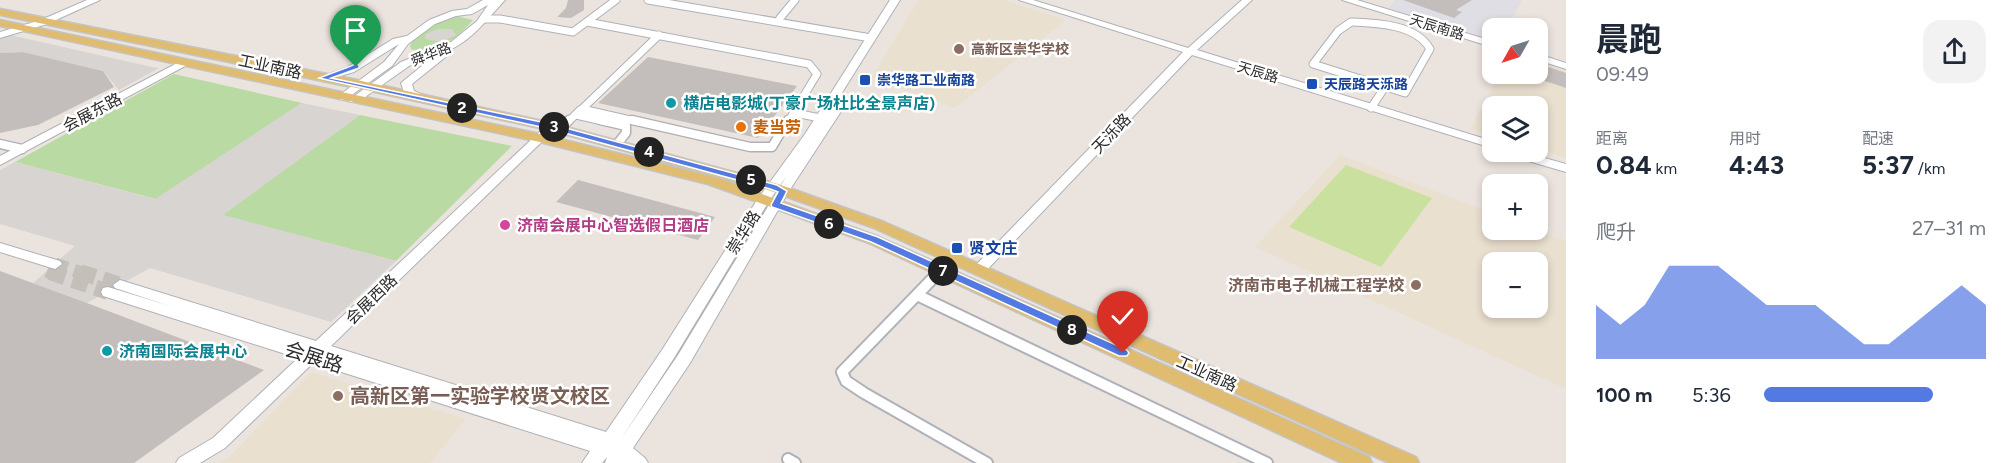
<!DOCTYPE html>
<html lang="zh">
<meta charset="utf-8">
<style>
:root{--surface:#fff;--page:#f2f2f3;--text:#1f2937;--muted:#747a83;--accent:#5379e3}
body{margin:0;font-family:Figtree,"Noto Sans SC",sans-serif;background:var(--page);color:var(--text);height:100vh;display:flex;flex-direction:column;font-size:22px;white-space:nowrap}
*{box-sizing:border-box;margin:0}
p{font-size:20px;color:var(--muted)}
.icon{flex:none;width:33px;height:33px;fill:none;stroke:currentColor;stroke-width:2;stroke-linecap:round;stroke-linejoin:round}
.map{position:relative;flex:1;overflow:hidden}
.side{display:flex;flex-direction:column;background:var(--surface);width:450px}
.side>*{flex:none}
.needle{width:39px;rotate:231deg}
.buttons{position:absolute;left:1482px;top:18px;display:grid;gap:12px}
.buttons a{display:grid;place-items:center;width:66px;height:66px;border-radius:12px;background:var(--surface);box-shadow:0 3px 9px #0003;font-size:30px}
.pin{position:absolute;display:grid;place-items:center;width:51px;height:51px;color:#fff;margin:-62px -26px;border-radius:50% 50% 50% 0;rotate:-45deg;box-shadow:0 0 6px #0007}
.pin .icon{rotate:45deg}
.km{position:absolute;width:30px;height:30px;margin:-15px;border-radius:50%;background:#222;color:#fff;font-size:16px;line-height:30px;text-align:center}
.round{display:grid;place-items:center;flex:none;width:63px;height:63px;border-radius:18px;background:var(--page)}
.summary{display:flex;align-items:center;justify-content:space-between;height:102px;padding:0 30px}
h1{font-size:33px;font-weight:700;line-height:45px}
.stats{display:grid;grid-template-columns:repeat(3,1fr);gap:9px;height:102px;padding:6px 30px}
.stats div{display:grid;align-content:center}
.stats b{font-size:26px;font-weight:700}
.stats small{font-size:16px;font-weight:400}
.stats p{font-size:16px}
.chart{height:168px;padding:12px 30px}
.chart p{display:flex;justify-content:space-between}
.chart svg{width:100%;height:108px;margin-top:6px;fill:var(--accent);opacity:.7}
ul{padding:0 30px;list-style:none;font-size:20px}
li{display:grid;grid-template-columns:96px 72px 1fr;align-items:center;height:45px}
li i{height:15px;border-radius:8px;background:var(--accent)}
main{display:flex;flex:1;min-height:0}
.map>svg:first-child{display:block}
.industrial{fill:#dfdee4}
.education{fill:#eae0d0;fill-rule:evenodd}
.green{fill:#b9daa2}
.pitch{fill:#cae09f}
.plaza{fill:#d7d4d1}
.building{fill:#c3bebb}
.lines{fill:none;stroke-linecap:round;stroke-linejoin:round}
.secondary-tunnel-far1{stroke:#c5bfba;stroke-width:13;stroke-dasharray:13 7;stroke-linecap:butt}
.secondary-tunnel{stroke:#c5bfba;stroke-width:16;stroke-dasharray:16 8;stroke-linecap:butt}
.street-far2-casing{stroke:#afb1b9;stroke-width:9}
.street-far1-casing{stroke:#afb1b9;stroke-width:11}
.street-casing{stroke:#afb1b9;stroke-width:14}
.secondary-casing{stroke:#afb1b9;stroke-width:2}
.primary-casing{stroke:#c4c4c4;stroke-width:3}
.street-far2{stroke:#fff;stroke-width:7}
.street-far1{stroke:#fff;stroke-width:8}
.street{stroke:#fff;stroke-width:10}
.secondary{fill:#fff;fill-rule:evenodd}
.primary{fill:#dfbc6f;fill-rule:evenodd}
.route{fill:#5379e3;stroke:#fff;stroke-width:1.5}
.education-dot{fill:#8d6e63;stroke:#fff;stroke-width:2}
.transit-dot{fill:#1a4fb4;stroke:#fff;stroke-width:2}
.culture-dot{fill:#0f9aa8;stroke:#fff;stroke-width:2}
.food-dot{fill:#e8710a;stroke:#fff;stroke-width:2}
.hotel-dot{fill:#d1479c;stroke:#fff;stroke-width:2}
.labels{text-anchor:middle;stroke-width:5;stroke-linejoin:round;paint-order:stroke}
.far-street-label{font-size:14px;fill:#2b2b2b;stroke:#fff}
.far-education-label{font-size:14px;font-weight:bold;fill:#785e54;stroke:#fff;text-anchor:start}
.far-transit-label{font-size:14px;font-weight:bold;fill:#164399;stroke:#fff;text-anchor:start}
.street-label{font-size:16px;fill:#2b2b2b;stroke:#fff}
.culture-label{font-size:16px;font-weight:bold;fill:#0d838f;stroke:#fff;text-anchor:start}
.food-label{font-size:16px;font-weight:bold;fill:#c56008;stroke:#fff;text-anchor:start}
.hotel-label{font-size:16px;font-weight:bold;fill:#b23c85;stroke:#fff;text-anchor:start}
.transit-label{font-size:16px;font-weight:bold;fill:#164399;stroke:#fff;text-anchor:start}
.education-label{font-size:16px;font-weight:bold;fill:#785e54;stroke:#fff;text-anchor:end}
.near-street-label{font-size:20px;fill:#2b2b2b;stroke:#fff}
.near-education-label{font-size:20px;font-weight:bold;fill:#785e54;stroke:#fff;text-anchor:start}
</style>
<main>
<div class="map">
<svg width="1566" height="463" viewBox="0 0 1566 463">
<rect width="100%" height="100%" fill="#ebe4de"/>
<path class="industrial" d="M1395,0H1518L1522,1L1506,28H1492V39L1389,8Z"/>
<path class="education" d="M918,0H1004L1066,20L955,108L872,78Z
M1538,61L1566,70V158L1538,149V106H1492V136L1470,129L1500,74H1538Z
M1340,155L1492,213V230H1535L1566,241V389L1255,247ZM1492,262H1538V308H1492Z
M311,372L466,419L430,463H219L228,458Z"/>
<path class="green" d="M456,16L473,20C460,36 433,58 411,49L410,46C417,30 440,22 456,16Z
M174,74L302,103L156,199L15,162Z
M360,115L512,146L396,261L222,215Z"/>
<path class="pitch" d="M1346,165L1432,198L1381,267L1289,227Z"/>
<path class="plaza" d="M438,29H452L456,35L441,42L425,39L426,34Z
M10,35L152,67L159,68L119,90L103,71L23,52L0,53V37Z
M302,103L360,115L223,215L396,261L331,322L150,268L87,303L33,283L75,246L0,224V170L15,162L155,199Z"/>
<path class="building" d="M568,0H584V10L571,18L557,17L566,8Z
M1403,0H1472L1456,10L1462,12L1454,18Z
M23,52L103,71L114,87L38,125L0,133V53Z
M648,57L797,86L758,138L598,103Z
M1540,64L1566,73V88L1530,76L1538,74Z
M578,180L715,217L698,240L556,202Z
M0,271L87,303L264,370L134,463H0Z"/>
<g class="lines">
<path class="secondary-tunnel-far1" d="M55,264L85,274
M47,271L54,274"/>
<path class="secondary-tunnel" d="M50,272L108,292
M80,272L120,285"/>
<g class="street-far2-casing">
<path id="street-far2" d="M648,0L871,38
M780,18L795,0
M483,19H500L573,32L616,0
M587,22L809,64L817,74L788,122
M1351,22C1376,23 1416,24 1430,49L1405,93L1313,64L1338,31Z
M1371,108L1385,87
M795,113L820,118
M576,115L607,122
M568,122L580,110
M639,122L582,109L659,35"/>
</g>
<g class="street-far1-casing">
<path id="street-far1" d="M600,120L626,126V133L617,144
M632,120L750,147H772L788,120
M560,129L569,120
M0,144L22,149
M938,274L941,270"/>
</g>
<g class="street-casing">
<path id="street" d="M939,272L842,372L846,381L864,393L987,463
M917,295L1267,463
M788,459L795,463"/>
</g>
<g class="secondary-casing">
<path id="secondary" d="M87,0H100L47,24L0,38V32L41,20Z
M483,0H505C487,19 472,41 447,51L449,53L448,55L412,84L414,91L427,97V101H419L405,95L401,83L434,56L409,66L358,102H350L349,100L401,62L451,42L477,21L488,5L472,14L456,16L435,24L408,44L392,66L346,99L342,100L337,97L384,62L399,44L354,72L323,81L318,78L346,68L393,39L407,36L429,20L452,11L467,9Z
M890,0H900L833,107L840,108L842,110L789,191L690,363L633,448L645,458L648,463H605L607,457L602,463H582L590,451L313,363L225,448L200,463H176L179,458L213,438L298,358L103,296L101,292L103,288L108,287L170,306L115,288L113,285L120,280L316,341L547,125L551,124L557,127L555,129L331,346L606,432L662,350L757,200L805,134ZM786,177L678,355L621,439L674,358L769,201Z
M1019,0H1033L1188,48L1242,0H1252L1197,50L1492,141V148L1192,55L984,273H974L972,270L974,267L1183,52Z
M1342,0H1357L1492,41V47Z
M1538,54L1566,63V69L1538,60Z
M183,60L188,63L187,65L0,165V156Z
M1506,152H1523L1566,164V172L1508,155Z
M0,243L60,261L62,264L55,269L0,252Z"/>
</g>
<g class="primary-casing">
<path id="primary" d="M0,9L357,80L551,123L778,184L884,222L1416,457L1419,463H1389L874,228L768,190L549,130L357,88L0,15Z
M0,20L540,134L718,178L879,237L1369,457L1372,463H1342L869,243L708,184L540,142L0,26Z"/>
</g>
<use href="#street-far2" class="street-far2"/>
<use href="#street-far1" class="street-far1"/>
<use href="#street" class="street"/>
<use href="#secondary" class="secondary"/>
<use href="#primary" class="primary"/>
</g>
<path class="route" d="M356,64L359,65V68L331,78L551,124L777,185L787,191L781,203L878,237L1127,350L1129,353L1127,356H1119L871,242L772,207L771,205L778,192L770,189L550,129L319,78Z"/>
<g class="education-dot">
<circle cx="959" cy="49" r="6"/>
<circle cx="1416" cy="285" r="6"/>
<circle cx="338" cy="396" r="6"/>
</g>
<g class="transit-dot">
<rect x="859" y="74" width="12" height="12" rx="3"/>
<rect x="1306" y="78" width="12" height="12" rx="3"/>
<rect x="951" y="242" width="12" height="12" rx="3"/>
</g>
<g class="culture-dot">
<circle cx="671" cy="103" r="6"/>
<circle cx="107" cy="351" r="6"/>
</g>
<circle class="food-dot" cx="741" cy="127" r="6"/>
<circle class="hotel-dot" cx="505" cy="225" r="6"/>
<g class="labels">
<g class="far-street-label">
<text transform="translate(1437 27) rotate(17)" y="5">天辰南路</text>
<text transform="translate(431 54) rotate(-21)" y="5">舜华路</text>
<text transform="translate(1258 72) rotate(17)" y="5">天辰路</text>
</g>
<g class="far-education-label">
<text x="971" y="54">高新区崇华学校</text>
</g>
<g class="far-transit-label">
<text x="877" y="85">崇华路工业南路</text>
<text x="1324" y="89">天辰路天泺路</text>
</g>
<g class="street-label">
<text transform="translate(270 66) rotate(12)" y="6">工业南路</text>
<text transform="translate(92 112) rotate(-28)" y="6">会展东路</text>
<text transform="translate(1111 133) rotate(-46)" y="6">天泺路</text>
<text transform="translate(743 232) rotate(-58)" y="6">崇华路</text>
<text transform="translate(371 299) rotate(-44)" y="6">会展西路</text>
<text transform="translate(1207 373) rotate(24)" y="6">工业南路</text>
</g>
<g class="culture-label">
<text x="683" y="109">横店电影城(丁豪广场杜比全景声店)</text>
<text x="119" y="357">济南国际会展中心</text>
</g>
<g class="food-label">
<text x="753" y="133">麦当劳</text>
</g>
<g class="hotel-label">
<text x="517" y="231">济南会展中心智选假日酒店</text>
</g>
<g class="transit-label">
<text x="969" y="254">贤文庄</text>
</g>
<g class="education-label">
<text x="1404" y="291">济南市电子机械工程学校</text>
</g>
<g class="near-street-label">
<text transform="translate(314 357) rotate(18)" y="7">会展路</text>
</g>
<g class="near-education-label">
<text x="350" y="403">高新区第一实验学校贤文校区</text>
</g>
</g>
</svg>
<div class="buttons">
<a><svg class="needle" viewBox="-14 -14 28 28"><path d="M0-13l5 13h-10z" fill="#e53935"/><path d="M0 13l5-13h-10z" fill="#747a83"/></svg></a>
<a><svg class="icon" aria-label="layers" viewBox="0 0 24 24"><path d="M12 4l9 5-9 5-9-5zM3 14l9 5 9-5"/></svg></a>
<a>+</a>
<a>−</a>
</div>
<div class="pin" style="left:356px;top:67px;background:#1e9e55"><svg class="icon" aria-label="arrive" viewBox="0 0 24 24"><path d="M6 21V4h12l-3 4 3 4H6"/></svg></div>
<div class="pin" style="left:1123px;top:353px;background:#d93025"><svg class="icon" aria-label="check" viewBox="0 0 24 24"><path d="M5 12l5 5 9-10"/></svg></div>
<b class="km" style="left:462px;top:108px">2</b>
<b class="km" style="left:554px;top:127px">3</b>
<b class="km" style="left:649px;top:152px">4</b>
<b class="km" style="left:751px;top:180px">5</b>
<b class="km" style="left:829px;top:224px">6</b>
<b class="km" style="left:943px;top:271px">7</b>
<b class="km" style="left:1072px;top:330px">8</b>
</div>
<section class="side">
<div class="summary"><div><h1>晨跑</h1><p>09:49</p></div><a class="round"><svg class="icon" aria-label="share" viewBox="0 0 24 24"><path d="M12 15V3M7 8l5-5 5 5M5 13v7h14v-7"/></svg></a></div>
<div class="stats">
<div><p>距离</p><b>0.84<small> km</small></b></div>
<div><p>用时</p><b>4:43</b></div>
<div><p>配速</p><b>5:37<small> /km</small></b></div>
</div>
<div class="chart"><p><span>爬升</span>27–31 m</p>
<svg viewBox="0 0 160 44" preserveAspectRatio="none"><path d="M0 44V22L10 30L20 22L30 6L40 6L50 6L60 14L70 22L80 22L90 22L100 30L110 38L120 38L130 30L140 22L150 14L160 22V44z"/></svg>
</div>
<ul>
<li><b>100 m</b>5:36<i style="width:76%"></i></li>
</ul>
</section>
</main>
